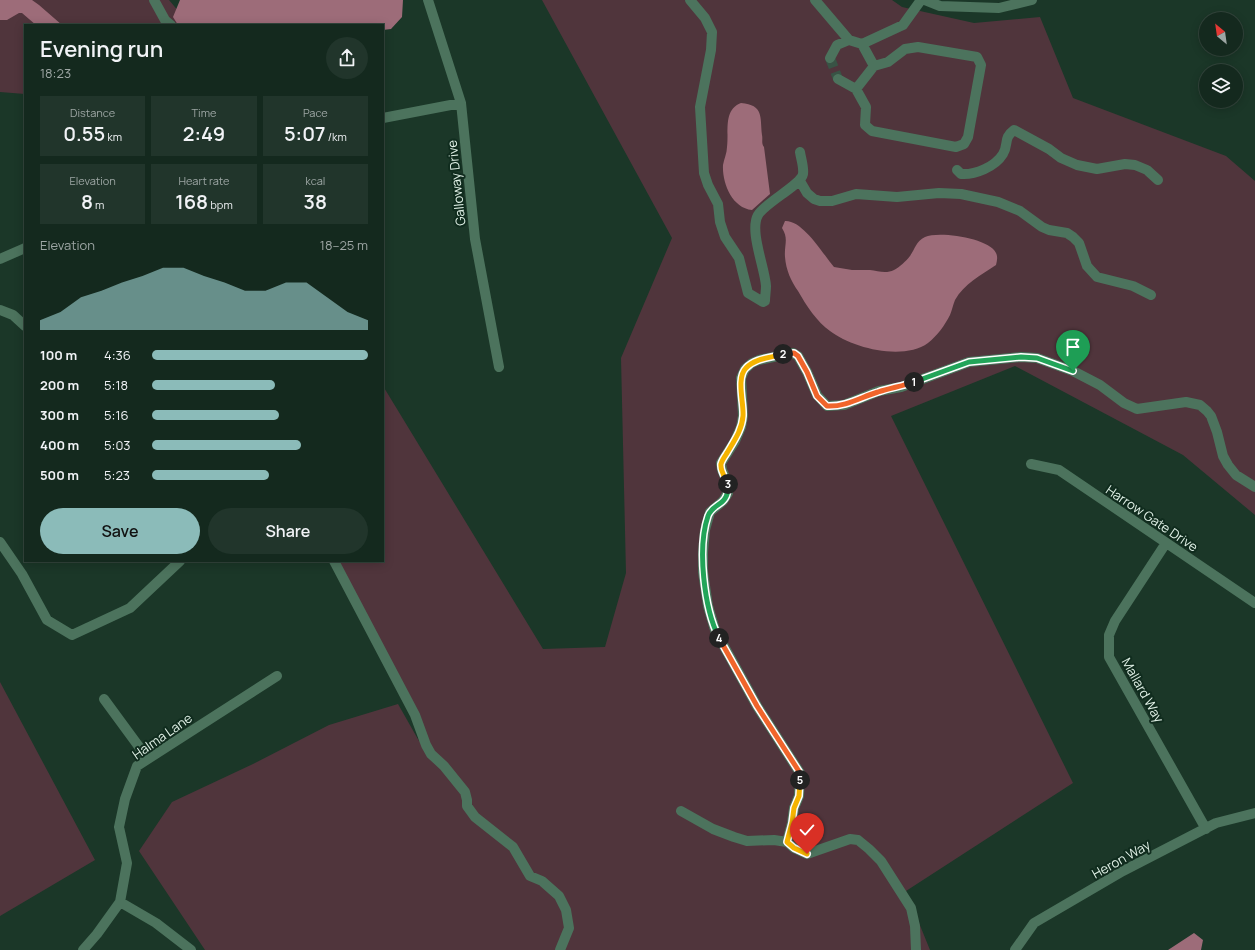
<!DOCTYPE html>
<meta charset="utf-8">
<style>
:root{--surface:#14291e;--page:#21352b;--text:#f1f3f6;--muted:#9da6a4;--line:#33453c;--accent:#8bbbb9}
body{margin:0;font-family:Manrope,sans-serif;background:var(--page);color:var(--text);height:100vh;display:flex;flex-direction:column;font-size:15px;white-space:nowrap}
*{box-sizing:border-box;margin:0}
p{font-size:13px;color:var(--muted)}
.icon{flex:none;width:22px;height:22px;fill:none;stroke:currentColor;stroke-width:2;stroke-linecap:round;stroke-linejoin:round}
.map{position:relative;flex:1;overflow:hidden}
.panel{position:absolute;left:24px;top:24px;width:360px;height:538px;display:flex;flex-direction:column;background:var(--surface);border-radius:0px;box-shadow:0 2px 10px #0003,0 0 0 1px var(--line)}
.panel>*{flex:none}
.needle{width:26px;rotate:331deg}
.buttons{position:absolute;left:1199px;top:12px;display:grid;gap:8px}
.buttons a{display:grid;place-items:center;width:44px;height:44px;border-radius:50%;background:var(--surface);box-shadow:0 2px 10px #0003,0 0 0 1px var(--line);font-size:20px}
.pin{position:absolute;display:grid;place-items:center;width:34px;height:34px;color:#fff;margin:-41px -17px;border-radius:50% 50% 50% 0;rotate:-45deg;box-shadow:0 0 4px #0007}
.pin .icon{rotate:45deg}
.km{position:absolute;width:20px;height:20px;margin:-10px;border-radius:50%;background:#222;color:#fff;font-size:11px;line-height:20px;text-align:center}
.round{display:grid;place-items:center;flex:none;width:42px;height:42px;border-radius:21px;background:var(--page)}
.head{display:flex;align-items:center;justify-content:space-between;height:68px;padding:0 16px}
h1{font-size:22px;font-weight:600;line-height:30px}
.stats{display:grid;grid-template-columns:repeat(3,1fr);gap:6px;height:68px;padding:4px 16px}
.stats div{display:grid;align-content:center;border-radius:0px;background:var(--page);text-align:center}
.stats b{font-size:20px;font-weight:600}
.stats small{font-size:11px;font-weight:400}
.stats p{font-size:11px}
.chart{height:112px;padding:8px 16px}
.chart p{display:flex;justify-content:space-between}
.chart svg{width:100%;height:72px;margin-top:4px;fill:var(--accent);opacity:.7}
.action{display:flex;gap:8px;margin-top:auto;padding:8px 16px}
.action a{flex:1;height:46px;border-radius:24px;background:var(--accent);color:#111;font-size:16px;font-weight:600;line-height:46px;text-align:center}
.action a+a{background:var(--page);color:var(--text)}
ul{padding:0 16px;list-style:none;font-size:13px}
li{display:grid;grid-template-columns:64px 48px 1fr;align-items:center;height:30px}
li i{height:10px;border-radius:5px;background:var(--accent)}
.map>svg:first-child{display:block}
.green{fill:#50353c}
.water{fill:#9d6c79}
.lines{fill:none;stroke-linecap:round;stroke-linejoin:round}
.minor-tunnel{stroke:#395345;stroke-width:10;stroke-dasharray:10 5;stroke-linecap:butt}
.minor{stroke:#4c735d;stroke-width:10}
.split-1-casing{stroke:#fff;stroke-width:8}
.split-2-casing{stroke:#fff;stroke-width:8}
.split-3-casing{stroke:#fff;stroke-width:8}
.split-4-casing{stroke:#fff;stroke-width:8}
.split-5-casing{stroke:#fff;stroke-width:8}
.split-6-casing{stroke:#fff;stroke-width:8}
.split-1{stroke:#22a559;stroke-width:5}
.split-2{stroke:#f0652b;stroke-width:5}
.split-3{stroke:#f5b400;stroke-width:5}
.split-4{stroke:#22a559;stroke-width:5}
.split-5{stroke:#f0652b;stroke-width:5}
.split-6{stroke:#f5b400;stroke-width:5}
.labels{text-anchor:middle;stroke-width:4;stroke-linejoin:round;paint-order:stroke}
.street-label{font-size:13px;fill:#e1f1e7;stroke:#102c1e}
</style>
<div class="map">
<svg width="1255" height="950" viewBox="0 0 1255 950">
<rect width="100%" height="100%" fill="#1b3728"/>
<path class="green" d="M0,0H169L190,25H25V94L0,92Z
M542,0H892L902,7L974,23L1040,17L1073,98L1226,156L1255,181V515L1183,455L1015,366L891,416L1073,783L906,891L930,950H205L139,851L172,802L253,764L329,725L398,704L419,741L415,722L331,561H383V386L543,649L605,647L626,573L621,358L672,238Z
M0,682L95,860L0,916Z"/>
<path class="water" d="M0,0H32L39,5L62,25H36L22,13H19L7,20H0Z
M180,0H403L402,17L391,29L383,30V25H178L173,17Z
M741,103C764,105 760,117 762,135C763,140 761,143 764,147L770,194L752,210C732,208 722,183 723,165C724,159 727,153 727,147C729,131 723,110 741,103Z
M785,221C803,220 823,254 834,267C840,268 846,269 852,270C858,270 864,270 870,270C878,271 886,274 894,270C900,267 906,261 910,256C915,249 916,241 925,237C939,231 989,238 996,253C998,257 997,261 996,265C981,275 964,284 955,300C953,305 952,310 950,315C945,325 937,336 928,343C903,361 852,348 830,331C817,322 806,305 798,291C791,281 786,270 785,257C784,245 789,239 782,228Z
M1194,933L1203,940L1201,950H1168Z"/>
<g class="lines">
<path class="minor-tunnel" d="M830,58L838,79"/>
<path class="minor" d="M154,0L165,20L171,25
M428,0L461,103L475,239L499,367
M690,0L705,18L712,32L711,50L700,107L704,173L708,185L718,204L720,222L725,237L739,258L748,293L763,302L765,301C765,296 766,291 766,286C765,268 749,231 758,215C766,202 801,185 803,174C804,167 801,159 800,152
M815,0L849,40L862,44L903,25L921,0
M925,0L940,6L999,8L1032,0
M862,44L874,66L856,89L866,107L865,125L872,131L956,147L964,144L968,137L981,65L977,57L918,47L905,49L888,62L874,66
M830,58L837,45L849,40
M838,79L856,89
M383,118L461,103
M957,170L961,174C975,175 995,167 1003,154C1009,144 1003,138 1014,130L1049,149L1061,158L1077,165L1097,169L1125,164L1135,165L1147,170L1158,180
M800,181L807,193L814,199L820,201H832L856,194L897,197L939,193L961,194L998,202L1020,211L1042,227L1049,230L1067,233L1073,237L1079,243L1087,266L1097,277L1133,286L1151,295
M0,259L25,248
M0,310L13,315L25,326
M1031,464L1059,470L1255,603
M0,542L22,574L47,620L72,635L130,608L180,561
M1166,543L1115,621L1109,635V657L1206,829
M334,561L415,715L426,745L431,754L444,766L465,792L467,800V806L475,817L513,847L530,876L542,881L559,896L566,910L569,928L560,950
M104,699L148,759
M681,811L713,829L734,837L747,841L774,840L787,842L794,848L807,854L850,839L858,840L869,849L881,861L911,908L915,926L916,950
M787,842L792,823L794,808L799,796L800,773L757,706L715,630L708,606L703,572V552L705,530L710,512L723,501L728,493V484L722,470L721,463L735,441L741,427L743,416L741,378L745,369L752,363L759,360L793,353L798,356L807,372L817,395L827,406L844,405L879,391L901,387L969,362L1021,357L1037,358L1073,371L1100,385L1124,403L1137,409L1186,402L1200,405L1207,411L1211,416L1217,432L1223,456L1228,465L1236,475L1255,487
M120,902L156,923L191,950
M83,950L97,934L120,902L127,863L119,827L125,799L137,766L277,676
M1015,950L1034,923L1123,871L1216,823L1255,813"/>
</g>
<g class="lines">
<g class="split-1-casing">
<path id="split-1" d="M914,382L969,362L1021,357L1037,358L1073,371"/>
</g>
<g class="split-2-casing">
<path id="split-2" d="M783,354L794,353L798,356L807,372L817,396L827,406C846,407 861,397 878,392C890,388 903,386 914,382"/>
</g>
<g class="split-3-casing">
<path id="split-3" d="M728,484C725,478 720,470 721,464C722,460 725,456 727,453C734,441 742,430 743,416C744,403 736,378 746,368C755,358 771,358 783,354"/>
</g>
<g class="split-4-casing">
<path id="split-4" d="M719,638C704,608 697,548 708,516C713,502 729,507 728,484"/>
</g>
<g class="split-5-casing">
<path id="split-5" d="M719,638L757,706L800,773V780"/>
</g>
<g class="split-6-casing">
<path id="split-6" d="M800,780L799,796L794,808L792,823L787,842L794,848L807,854"/>
</g>
<use href="#split-1" class="split-1"/>
<use href="#split-2" class="split-2"/>
<use href="#split-3" class="split-3"/>
<use href="#split-4" class="split-4"/>
<use href="#split-5" class="split-5"/>
<use href="#split-6" class="split-6"/>
</g>
<g class="labels">
<g class="street-label">
<text transform="translate(456 183) rotate(-96)" y="5">Galloway Drive</text>
<text transform="translate(1152 518) rotate(34)" y="5">Harrow Gate Drive</text>
<text transform="translate(1143 690) rotate(61)" y="5">Mallard Way</text>
<text transform="translate(162 736) rotate(-35)" y="5">Halma Lane</text>
<text transform="translate(1121 859) rotate(-29)" y="5">Heron Way</text>
</g>
</g>
</svg>
<div class="buttons">
<a><svg class="needle" viewBox="-14 -14 28 28"><path d="M0-13l5 13h-10z" fill="#e53935"/><path d="M0 13l5-13h-10z" fill="#9da6a4"/></svg></a>
<a><svg class="icon" aria-label="layers" viewBox="0 0 24 24"><path d="M12 4l9 5-9 5-9-5zM3 14l9 5 9-5"/></svg></a>
</div>
<div class="pin" style="left:1073px;top:371px;background:#1e9e55"><svg class="icon" aria-label="arrive" viewBox="0 0 24 24"><path d="M6 21V4h12l-3 4 3 4H6"/></svg></div>
<div class="pin" style="left:807px;top:854px;background:#d93025"><svg class="icon" aria-label="check" viewBox="0 0 24 24"><path d="M5 12l5 5 9-10"/></svg></div>
<b class="km" style="left:914px;top:382px">1</b>
<b class="km" style="left:783px;top:354px">2</b>
<b class="km" style="left:728px;top:484px">3</b>
<b class="km" style="left:719px;top:638px">4</b>
<b class="km" style="left:800px;top:780px">5</b>
<section class="panel">
<div class="head"><div><h1>Evening run</h1><p>18:23</p></div><a class="round"><svg class="icon" aria-label="share" viewBox="0 0 24 24"><path d="M12 15V3M7 8l5-5 5 5M5 13v7h14v-7"/></svg></a></div>
<div class="stats">
<div><p>Distance</p><b>0.55<small> km</small></b></div>
<div><p>Time</p><b>2:49</b></div>
<div><p>Pace</p><b>5:07<small> /km</small></b></div>
</div>
<div class="stats">
<div><p>Elevation</p><b>8<small> m</small></b></div>
<div><p>Heart rate</p><b>168<small> bpm</small></b></div>
<div><p>kcal</p><b>38</b></div>
</div>
<div class="chart"><p><span>Elevation</span>18–25 m</p>
<svg viewBox="0 0 160 44" preserveAspectRatio="none"><path d="M0 44V38L10 33L20 24L30 20L40 15L50 11L60 6L70 6L80 11L90 15L100 20L110 20L120 15L130 15L140 24L150 33L160 38V44z"/></svg>
</div>
<ul>
<li><b>100 m</b>4:36<i style="width:100%"></i></li>
<li><b>200 m</b>5:18<i style="width:57%"></i></li>
<li><b>300 m</b>5:16<i style="width:59%"></i></li>
<li><b>400 m</b>5:03<i style="width:69%"></i></li>
<li><b>500 m</b>5:23<i style="width:54%"></i></li>
</ul>
<div class="action"><a>Save</a><a>Share</a></div>
</section>
</div>
